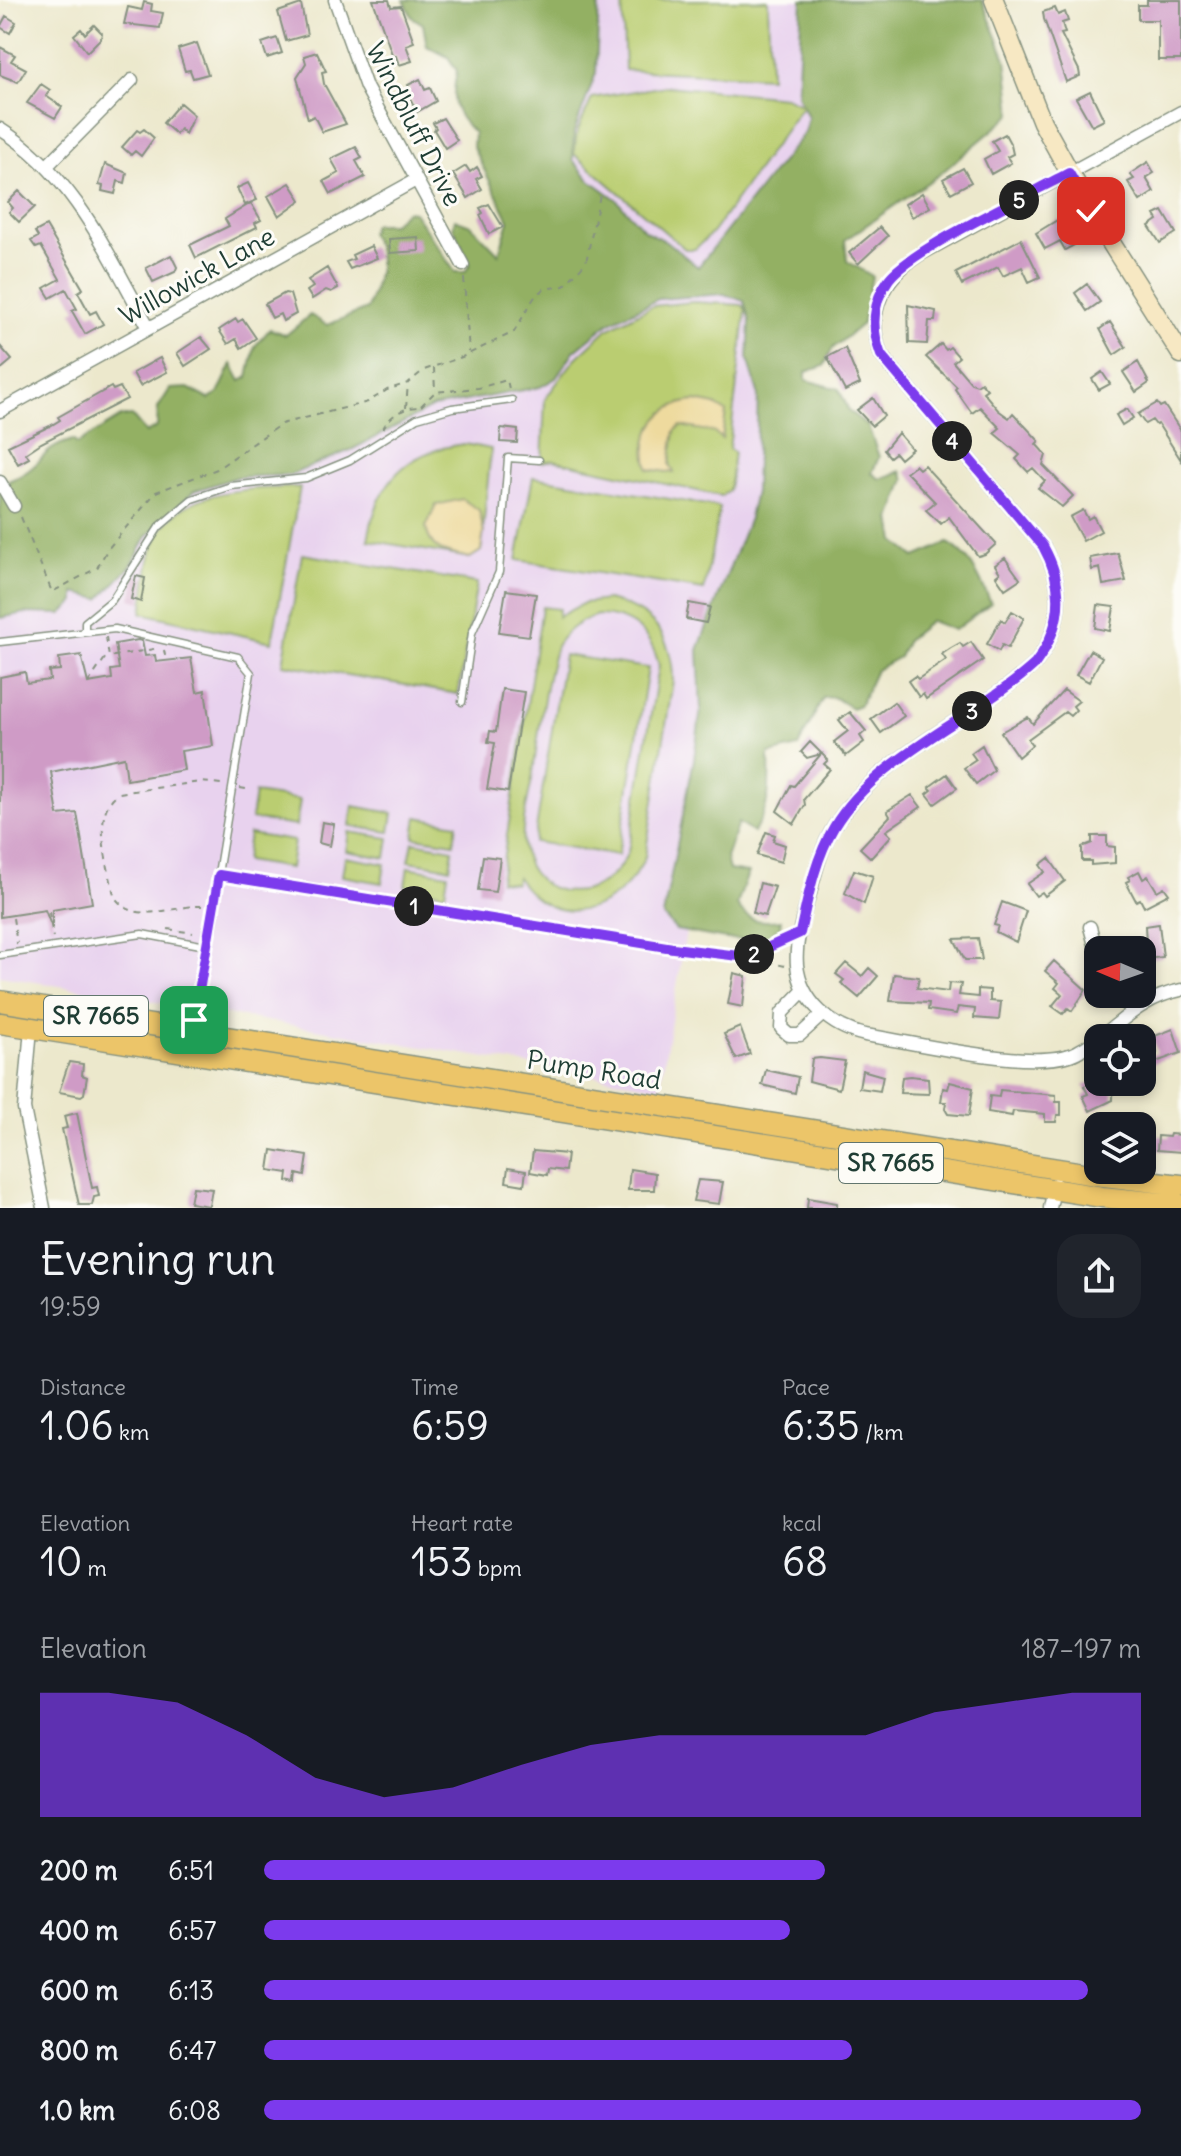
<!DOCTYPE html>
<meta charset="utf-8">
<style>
:root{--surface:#171b24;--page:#20242c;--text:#f1f3f6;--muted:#9ea1a6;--accent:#7c3aed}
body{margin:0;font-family:Delius,sans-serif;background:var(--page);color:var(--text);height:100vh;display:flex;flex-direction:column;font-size:30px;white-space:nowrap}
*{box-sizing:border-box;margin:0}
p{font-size:26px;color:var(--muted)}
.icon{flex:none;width:44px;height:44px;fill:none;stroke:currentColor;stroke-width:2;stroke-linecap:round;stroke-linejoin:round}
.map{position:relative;height:1208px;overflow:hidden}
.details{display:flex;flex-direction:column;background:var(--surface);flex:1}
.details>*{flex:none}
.needle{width:52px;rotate:272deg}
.tools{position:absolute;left:1084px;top:936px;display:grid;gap:16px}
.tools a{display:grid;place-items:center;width:72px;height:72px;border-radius:16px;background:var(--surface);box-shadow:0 4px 12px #0003;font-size:40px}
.pin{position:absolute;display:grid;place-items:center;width:68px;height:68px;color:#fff;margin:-34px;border-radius:16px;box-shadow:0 4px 12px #0006}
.km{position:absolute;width:40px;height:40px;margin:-20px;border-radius:50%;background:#222;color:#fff;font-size:22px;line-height:40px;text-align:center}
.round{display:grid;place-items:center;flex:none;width:84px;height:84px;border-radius:24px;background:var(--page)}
.head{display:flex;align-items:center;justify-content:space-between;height:136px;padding:0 40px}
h1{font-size:44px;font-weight:600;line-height:60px}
.metrics{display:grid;grid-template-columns:repeat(3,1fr);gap:12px;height:136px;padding:8px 40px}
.metrics div{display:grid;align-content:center}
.metrics b{font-size:40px;font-weight:600}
.metrics small{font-size:22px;font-weight:400}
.metrics p{font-size:22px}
.chart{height:224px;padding:16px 40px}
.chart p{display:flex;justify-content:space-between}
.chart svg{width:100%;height:144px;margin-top:8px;fill:var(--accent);opacity:.7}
ul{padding:0 40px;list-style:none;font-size:26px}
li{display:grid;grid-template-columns:128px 96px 1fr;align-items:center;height:60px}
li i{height:20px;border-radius:10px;background:var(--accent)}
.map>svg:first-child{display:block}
.built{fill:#e8d2ee}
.green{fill:#bacd71;stroke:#6c8552;stroke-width:2;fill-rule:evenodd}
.forest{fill:#93b063;stroke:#59764c;stroke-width:2}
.sand{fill:#eeda9e;stroke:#868c69;stroke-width:2}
.building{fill:#cf9bc6}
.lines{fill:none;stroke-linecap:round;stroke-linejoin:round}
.lane-casing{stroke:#869280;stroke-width:9}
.street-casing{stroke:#869280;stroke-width:15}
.secondary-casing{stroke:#869280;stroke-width:21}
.primary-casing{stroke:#869280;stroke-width:23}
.path{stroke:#869280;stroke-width:2;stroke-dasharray:6 6;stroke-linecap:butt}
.lane{stroke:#fff;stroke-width:6}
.street{stroke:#fff;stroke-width:12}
.secondary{stroke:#f7e8c3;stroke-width:18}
.primary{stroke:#ecc569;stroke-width:20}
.route-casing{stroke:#fff;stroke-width:16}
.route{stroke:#7c3aed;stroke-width:10}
.labels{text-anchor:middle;stroke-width:6;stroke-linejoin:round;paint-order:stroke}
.shield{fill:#fdfcf7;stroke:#62766e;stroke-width:2}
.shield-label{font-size:24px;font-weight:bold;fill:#1f3d34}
.street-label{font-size:26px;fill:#1f3d34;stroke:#fdfcf7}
</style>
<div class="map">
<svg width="1181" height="1208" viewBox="0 0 1181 1208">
<rect width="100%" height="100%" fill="#fdfcf7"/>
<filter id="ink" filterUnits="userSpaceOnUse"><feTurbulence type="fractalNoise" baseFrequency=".0125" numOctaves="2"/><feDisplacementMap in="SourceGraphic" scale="16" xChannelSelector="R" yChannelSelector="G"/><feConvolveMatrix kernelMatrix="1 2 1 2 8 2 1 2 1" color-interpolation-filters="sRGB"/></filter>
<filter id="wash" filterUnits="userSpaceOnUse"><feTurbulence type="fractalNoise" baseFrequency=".006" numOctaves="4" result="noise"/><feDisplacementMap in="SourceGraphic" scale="32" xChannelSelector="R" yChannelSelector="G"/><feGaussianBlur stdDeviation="1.8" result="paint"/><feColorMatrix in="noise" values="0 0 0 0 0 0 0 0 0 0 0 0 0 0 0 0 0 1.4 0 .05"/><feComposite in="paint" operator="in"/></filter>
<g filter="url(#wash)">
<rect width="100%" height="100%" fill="#ece8cc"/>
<path class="built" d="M527,0H842L660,1087L0,976V513L513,246Z"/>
<path class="green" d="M622,0H768L770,77L625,70Z
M666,86L785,97L803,105L713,232L695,249H685L574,154L577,132L592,98Z
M693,302L742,305L746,310L729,449L734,452L729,490L721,496L553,460L542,462L545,399L575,359L607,329L652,306Z
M465,444L491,449L481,551L470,558L368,540C378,481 405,451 465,444Z
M533,477L720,507L704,590L517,560Z
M300,487L272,642L142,613C146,590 147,561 156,540C179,486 252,489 300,487Z
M302,554L477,583L458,694L283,664Z
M607,600C651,610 673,635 673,681L645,857C621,913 554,934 517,877L515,883L500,881L542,607L559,609L558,617L584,603ZM597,615C632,616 651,633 659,666L628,852C605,907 530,905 523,846C521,824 528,800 532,779C539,735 543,689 556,646C567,629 578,622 597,615Z
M564,655L648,668L618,855L534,842Z
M255,793L300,800L296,826L251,819Z
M353,806L393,813L390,832L350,826Z
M417,817L457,824L454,843L414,837Z
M349,832L389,838L386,858L346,851Z
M249,834L294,841L290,868L245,861Z
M413,842L453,849L450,868L409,861Z
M345,857L385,864L382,883L342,876Z
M408,867L448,874L445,893L405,886Z"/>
<path class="forest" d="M404,0H599L596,73L574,132L573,160L590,180L616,199L645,231L666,241L698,267L805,132L808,117L797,95L802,0H982L1006,59L1012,114L940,174L845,240L847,261L872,276L863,323L832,349L824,366L806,372V380L839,389L849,411L868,426L879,457L872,473L880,479L901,471L905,479L891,519L895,541L915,557L948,543C972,556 980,580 991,603L954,630L931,621L907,640L899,657L876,670L860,705L852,708L833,697L823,698L798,747L769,754C770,784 771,808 753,833L738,823L726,858L729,870L748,873L737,905C748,923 762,922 781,920L780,927L762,940L726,939L676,930L663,916L694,759L701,709L698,650L749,518L755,492L758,393L748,358L750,321L744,301L724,294L658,299L610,322L574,351L556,378L540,387L433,407L353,449L290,475L237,477L194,491L147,536L131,566L100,599L75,593V602L62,614L25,613L0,618V488C7,479 14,480 23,474C46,460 41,449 73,440L77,444L121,417L132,416L146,433L157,427L158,408L170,389L188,388L209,399L218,394L232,364L241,381L248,377L255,346L270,329L286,335L310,315L327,325L367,309C377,278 387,263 370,233L373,224H392L406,211L414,212L455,272H465L470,264L453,227L455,219L471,225L499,254L509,220L473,147L474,133C452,112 451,101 457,71L448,57L427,46L423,24L412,17Z"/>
<path class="sand" d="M696,401L715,405L726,412L722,439L714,432L681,426L675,431L670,464L674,473L648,469C638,434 660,403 696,401Z
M462,499L479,510L484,532L481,551L470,558C448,553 430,553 426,527L436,505Z"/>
<g id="blocks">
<path class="building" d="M373,0H389L391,7L401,6L414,42L406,45L412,61L399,65L396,56L393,57Z
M1147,0H1181V60H1158V20H1138V5H1147Z
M144,2L152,4L151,11L163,13L160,28L124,24L128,7L142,10Z
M301,4L307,35L286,41L278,12Z
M1055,8L1058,15L1065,12L1068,21L1062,23L1065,33L1061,34L1079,70L1080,76L1066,82L1044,19L1043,12Z
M6,16L16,22L10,33L0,27Z
M94,25L102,33L101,38L87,52L74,35L81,29L85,34Z
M277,38L282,53L267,58L262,43Z
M197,43L208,74L193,78L190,70L185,71L178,49Z
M0,47L15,55L11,61L26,69L18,82L0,75Z
M317,52L326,71L322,72L324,84L346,124L322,132L314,116L308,119L297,77L306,63L304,56Z
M420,79L425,90L430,88L436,101L417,112L407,92L410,90L408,85Z
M41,84L50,90L46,96L62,107L55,118L27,103Z
M1090,91L1104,120L1092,126L1076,98Z
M180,103L194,115L185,134L180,129L176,134L163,123Z
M443,118L457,140L445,148L434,130L436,128L433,123Z
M144,129L154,138L141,156L135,151L131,155L122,147L137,130L140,132Z
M1005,134L1011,145L1013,154L1007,157L1011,163L991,174L984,159L998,151L992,141Z
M356,147L362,158L356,161L365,177L331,194L324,181L339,173L331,159Z
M1148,162L1154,173L1146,178L1154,192L1140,201L1128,182L1134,179L1130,174Z
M105,164L127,173L125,183L118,181L115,194L102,191L103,186L99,185Z
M466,166L470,172L477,167L482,176L476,179L482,189L468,198L453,174Z
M963,168L971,182L951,193L943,179Z
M248,183L257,200L245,205L237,188Z
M290,183L301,200L279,216L268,196Z
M19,191L35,207L19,222L9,212L13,208L8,202Z
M922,193L930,207L912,217L905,204Z
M251,203L261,220L255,223L257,227L196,258L190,245L229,226L225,219Z
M489,204L503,227L489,234L480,215L483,213L480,208Z
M1163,211L1176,233L1160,243L1149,226L1158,220L1155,215Z
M1059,219L1074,245L1065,250L1060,241L1045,249L1036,233Z
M46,226L83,289L78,292L90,314L96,311L103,324L85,334L72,311L77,309L66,289L50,298L44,288L60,279L41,246L36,248L31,241L38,237L35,232Z
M880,227L888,236L858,264L849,253Z
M418,237L419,251L390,253L389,239Z
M1021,239L1040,277L1029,282L1022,267L1003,276L998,267L962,285L956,273Z
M371,246L377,258L350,269L346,262L354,259L352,255Z
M171,255L177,267L175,272L153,282L146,268Z
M327,268L338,288L331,292L326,290L312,299L307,291L313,287L308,280Z
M1087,284L1100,302L1087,311L1075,293Z
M285,293L290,294L296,314L283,321L280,314L272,318L265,304Z
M908,305L936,311L935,321H929L927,344L909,343Z
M236,319L238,322L243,319L256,338L241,348L236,339L228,344L219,330Z
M1110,322L1126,347L1114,355L1100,329Z
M201,337L211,349L185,366L177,353Z
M941,344L946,350L950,347L959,357L953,362L971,383L977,385L981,382L987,389L983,392L998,410L1009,418L1013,413L1039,441L1036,444L1046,455L1043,465L1073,496L1062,507L1038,488L1045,481L1033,468L1028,472L1016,459L1020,455L994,433L1000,428L980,407L972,413L955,389L957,387L926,357Z
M0,346L12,360L0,370Z
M845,348L860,384L845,391L827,357Z
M160,358L167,372L140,386L133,373Z
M1138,362L1149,383L1136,392L1123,372Z
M1102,372L1110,384L1099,390L1092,379Z
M111,387L113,390L120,387L127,399L41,443L26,453L29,458L18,464L8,446L50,426L60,420L58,417Z
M873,398L884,416L872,426L857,410Z
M1157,403L1160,407L1164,405L1181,431V460L1158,424L1156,425L1152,420L1145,424L1138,414Z
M1127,409L1133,418L1122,425L1116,415Z
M501,428L518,430L517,443L500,442Z
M898,433L912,449L900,459L895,453L890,457L884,450Z
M915,465L919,469L924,465L996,544L985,554L978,556L949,517L941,524L926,510L935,502L906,472Z
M1083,510L1088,519L1093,516L1101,531L1083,541L1070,517Z
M1118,553L1126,581L1103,585L1100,568L1092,570L1090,558Z
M1005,558L1020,579L1005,589L996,576L1000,573L995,565Z
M136,576L145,578L141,602L131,599Z
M506,590L536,594L529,636L499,632Z
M689,603L710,607L706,623L686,619Z
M1098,605L1114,607L1110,631L1095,628Z
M1012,611L1024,618L1008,648L1002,645L999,651L987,644L1001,619L1005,622Z
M138,640L142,641L145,656L155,655L156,662L191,658L197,692L205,690L213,746L181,751L184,770L127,780L124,757L51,772L58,815L77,813L92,903L52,910V928L45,910L0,917V677L25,672L27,683L50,680L49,671L60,670L59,658L81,655L88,683L112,679L111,670L119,669L115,644Z
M971,642L983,660L926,699L923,694L919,697L908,681L915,676L918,679L946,660L942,654L951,648L960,643L963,647Z
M1090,650L1102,657L1089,682L1076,675Z
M502,689L524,692L508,792L487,789L495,743L488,742L490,731L496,732Z
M1064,690L1079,701L1073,706L1076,710L1070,716L1065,712L1028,739L1032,745L1018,757L1001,732L1028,717L1033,724Z
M894,702L904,716L881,733L871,719Z
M850,712L866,731L860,736L864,742L846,756L834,742L848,731L839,720Z
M810,742L828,760L824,764L830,769L804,799L805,805L794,824L777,811L791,785L794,786L821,754L807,758L801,752Z
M982,745L994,770L976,784L964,768L976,760L971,753Z
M947,774L957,788L935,804L927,794L932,790L929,787Z
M912,795L921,807L886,831L891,836L871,858L860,848L890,816L887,811Z
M322,822L334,824L330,846L319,843Z
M766,832L775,835L773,841L785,845L781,862L757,855Z
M1092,836H1107V846L1115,847V863L1091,865V861H1082V847L1092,843Z
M483,856L500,858L495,892L478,890Z
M1049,858L1065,881L1045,896L1042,892L1036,896L1027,884L1045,872L1040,865Z
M854,870L873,876L864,904L845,893Z
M1139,871L1143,879L1148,876L1157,891L1164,887L1169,894L1144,907L1140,899L1136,901L1126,882L1130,880L1128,877Z
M760,883L775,887L765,916L753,913Z
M1002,902L1026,911L1016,942L996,932L998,926L994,925Z
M1159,924L1163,957L1147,959L1145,926Z
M978,938L982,960H965L954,939Z
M1054,961L1086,990L1072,1011L1068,1008L1063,1014L1052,1006L1062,994L1055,988L1059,983L1045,971Z
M846,963L862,976L869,968L878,976L859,998L841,983L844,980L836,974Z
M734,973L746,976L743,1007L728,1004Z
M894,974L919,977L917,988L948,992L949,983L961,984L959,995L978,997V989L990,990V1001L1001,1002L999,1020L974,1018L975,1009L958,1007L956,1014L928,1010L929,1003L890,1001Z
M740,1027L750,1054L736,1059L724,1034Z
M1173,1029L1181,1053L1142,1067V1061L1157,1053L1152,1037Z
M820,1058L845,1061L839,1089L809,1081L812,1059Z
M69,1062L83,1064L82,1075L87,1077L84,1094L81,1096L59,1092Z
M766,1070L798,1077L795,1093L762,1085Z
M862,1070L883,1076L880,1091L859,1088Z
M910,1076L928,1078L929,1094L900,1093L902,1077Z
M950,1082L973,1088L969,1116L948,1114L945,1109L946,1102H941L943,1088L948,1089Z
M1093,1082H1127L1113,1090V1100L1090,1111L1083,1096L1088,1094L1084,1086Z
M1000,1090L1056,1095V1102H1061V1115H1057L1056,1122H1045V1114L1013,1111L1012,1116L988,1112L990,1096L999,1097Z
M77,1113L92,1188L97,1187L99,1196L94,1197L92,1205H79L62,1129L67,1128L64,1116Z
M1170,1134L1181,1135V1152L1157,1150L1158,1136L1169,1137Z
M272,1150L308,1156L305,1176L297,1174L296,1183L287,1181L288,1173L269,1170Z
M533,1151L567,1154L565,1171L548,1169L547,1175L530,1172Z
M508,1168L526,1171L524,1185L506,1182Z
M630,1169L655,1173L654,1190H628Z
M698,1180L723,1182L719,1204L693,1201Z
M193,1187L212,1189L209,1206L190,1203Z
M808,1198L837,1203V1208H807Z"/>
</g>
</g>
<g filter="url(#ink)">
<use href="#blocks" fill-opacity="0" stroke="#869280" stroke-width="2"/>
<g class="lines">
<g class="lane-casing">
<path id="lane" d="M85,630V622L112,600L159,527L192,499L231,486L306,478L350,460L417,418L452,408L512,400
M0,642L115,629L238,657L251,673L193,1026
M462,702L472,633L499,572L508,458L539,460
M0,955L142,934L206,946"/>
</g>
<g class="street-casing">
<path id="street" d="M335,0L366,87L463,265
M1181,112L919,255C883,278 865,312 881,355L1043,546C1066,587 1063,626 1035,664C973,720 882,752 835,825C822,845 816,870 810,893C803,916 795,942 797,965C801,1002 831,1027 865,1035C913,1042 1037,1073 1077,1052C1117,1031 1133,1000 1181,990
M0,129C74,175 108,254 149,328
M47,166L132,80
M0,411L416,180
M0,482L14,506
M1090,927L1098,956
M804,990L782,1013L781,1028L789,1035H800L823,1014
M1121,994L1131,1010
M31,1028L24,1109L44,1208
M1050,1208L1055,1184"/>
</g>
<g class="secondary-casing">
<path id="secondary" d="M994,0L1042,122L1091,211L1181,354"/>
</g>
<g class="primary-casing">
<path id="primary" d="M0,1001L1096,1175L1181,1185
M0,1023L1102,1197L1181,1205"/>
</g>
<path class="path" d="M464,278L469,352
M434,368L435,392
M421,406L435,392L478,388L507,380L510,393
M406,408L408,383
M383,429C388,416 408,404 422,408
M21,517L52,592L97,568L107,550L156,492L217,469L281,424L368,402L387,390L408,383L424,370L462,357L514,332L534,298L544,289L564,286L586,262L600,195
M106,637L109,657L159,648
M164,650L166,661
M88,683L108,654
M240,788L251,790
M227,876L673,948L747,957
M202,906C172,905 134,927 114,896C109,865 89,813 119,793L200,782L222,784
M49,912L53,938
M13,918L17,944
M168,929L193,933
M785,966L747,957L786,939"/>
<use href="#lane" class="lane"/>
<use href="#street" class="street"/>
<use href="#secondary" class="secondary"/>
<use href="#primary" class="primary"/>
</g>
</g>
<g class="lines" filter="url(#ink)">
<g class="route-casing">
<path id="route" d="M194,1020L219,875L673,948L747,957L800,933C808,897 815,859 834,827C876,756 975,719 1035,664C1063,626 1066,587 1043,546L881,355C871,329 872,302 889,279C912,249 1030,194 1069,173L1091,211"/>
</g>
<use href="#route" class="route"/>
</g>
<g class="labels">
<g class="shield">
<rect x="44" y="996" width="104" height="40" rx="6"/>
<rect x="839" y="1143" width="104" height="40" rx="6"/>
</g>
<g class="shield-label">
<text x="96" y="1024">SR 7665</text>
<text x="891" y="1171">SR 7665</text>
</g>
<g class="street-label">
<text transform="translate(414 124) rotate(63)" y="9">Windbluff Drive</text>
<text transform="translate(197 276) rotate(-29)" y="9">Willowick Lane</text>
<text transform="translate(594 1070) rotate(9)" y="9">Pump Road</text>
</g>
</g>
</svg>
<div class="tools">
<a><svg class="needle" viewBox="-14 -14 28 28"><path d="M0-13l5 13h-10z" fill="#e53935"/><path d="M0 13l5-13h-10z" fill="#9ea1a6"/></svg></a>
<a><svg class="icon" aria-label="locate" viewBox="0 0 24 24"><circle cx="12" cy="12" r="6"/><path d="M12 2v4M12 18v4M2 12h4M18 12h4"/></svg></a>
<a><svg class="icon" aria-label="layers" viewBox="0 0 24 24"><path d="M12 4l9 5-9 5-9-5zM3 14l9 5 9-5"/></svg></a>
</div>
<div class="pin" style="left:194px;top:1020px;background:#1e9e55"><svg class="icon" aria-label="arrive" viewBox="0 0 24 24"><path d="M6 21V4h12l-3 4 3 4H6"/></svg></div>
<div class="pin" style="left:1091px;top:211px;background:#d93025"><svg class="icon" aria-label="check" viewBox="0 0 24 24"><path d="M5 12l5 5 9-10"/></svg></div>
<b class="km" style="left:414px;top:906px">1</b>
<b class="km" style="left:754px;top:954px">2</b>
<b class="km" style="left:972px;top:711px">3</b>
<b class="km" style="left:952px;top:441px">4</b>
<b class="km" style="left:1019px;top:200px">5</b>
</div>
<section class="details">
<div class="head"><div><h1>Evening run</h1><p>19:59</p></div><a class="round"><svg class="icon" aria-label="share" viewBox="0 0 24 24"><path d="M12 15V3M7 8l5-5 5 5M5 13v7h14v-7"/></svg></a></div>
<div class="metrics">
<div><p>Distance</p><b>1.06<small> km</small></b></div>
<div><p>Time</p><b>6:59</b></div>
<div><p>Pace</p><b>6:35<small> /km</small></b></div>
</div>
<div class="metrics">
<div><p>Elevation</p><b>10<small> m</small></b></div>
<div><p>Heart rate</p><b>153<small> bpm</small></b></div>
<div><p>kcal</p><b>68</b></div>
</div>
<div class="chart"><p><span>Elevation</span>187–197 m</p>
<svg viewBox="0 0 160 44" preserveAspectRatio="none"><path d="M0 44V6L10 6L20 9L30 19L40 32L50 38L60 35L70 28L80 22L90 19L100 19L110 19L120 19L130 12L140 9L150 6L160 6V44z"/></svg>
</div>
<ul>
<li><b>200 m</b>6:51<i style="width:64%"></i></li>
<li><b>400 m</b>6:57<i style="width:60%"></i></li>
<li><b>600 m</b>6:13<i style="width:94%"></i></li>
<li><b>800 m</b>6:47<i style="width:67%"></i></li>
<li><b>1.0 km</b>6:08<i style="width:100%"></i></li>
</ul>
</section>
